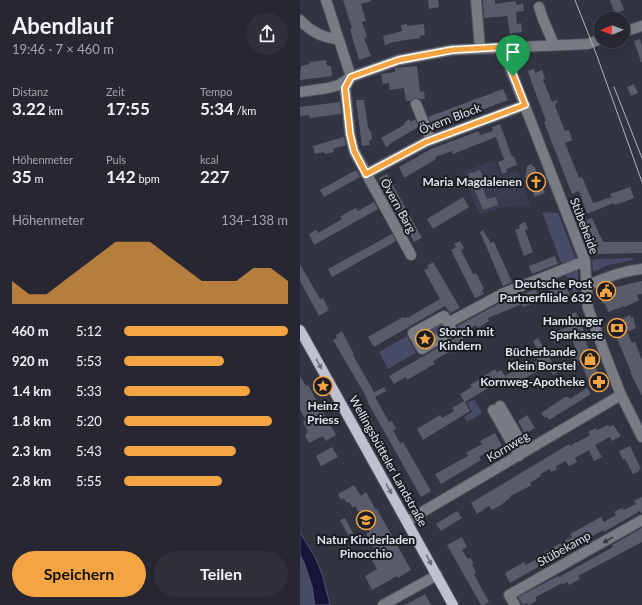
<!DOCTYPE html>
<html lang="de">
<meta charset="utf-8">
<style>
:root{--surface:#262732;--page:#2e2f3a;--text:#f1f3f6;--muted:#a4a5ac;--line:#42444d;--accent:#f4a443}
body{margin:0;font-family:Lato,sans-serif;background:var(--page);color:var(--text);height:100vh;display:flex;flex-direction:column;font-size:15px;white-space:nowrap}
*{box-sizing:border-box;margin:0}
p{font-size:13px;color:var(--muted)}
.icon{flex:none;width:22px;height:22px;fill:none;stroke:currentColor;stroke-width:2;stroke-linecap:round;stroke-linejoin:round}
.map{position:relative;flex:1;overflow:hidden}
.sheet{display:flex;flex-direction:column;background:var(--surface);width:300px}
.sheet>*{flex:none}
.needle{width:26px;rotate:269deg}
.tools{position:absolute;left:294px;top:12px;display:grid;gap:8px}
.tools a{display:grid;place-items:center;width:36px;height:36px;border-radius:50%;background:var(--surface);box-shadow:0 4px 16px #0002,0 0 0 1px var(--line);font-size:20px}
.pin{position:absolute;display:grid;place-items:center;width:34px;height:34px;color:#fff;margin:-41px -17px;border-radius:50% 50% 50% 0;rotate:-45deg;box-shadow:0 0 4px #0007}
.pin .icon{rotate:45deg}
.round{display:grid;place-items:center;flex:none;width:42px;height:42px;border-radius:21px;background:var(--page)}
.headline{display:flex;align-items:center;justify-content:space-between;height:68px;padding:0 12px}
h1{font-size:22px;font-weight:700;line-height:30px}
.stats{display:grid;grid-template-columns:repeat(3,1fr);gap:6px;height:68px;padding:4px 12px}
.stats div{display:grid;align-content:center}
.stats b{font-size:17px;font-weight:700}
.stats small{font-size:11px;font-weight:400}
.stats p{font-size:11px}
.chart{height:112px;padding:8px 12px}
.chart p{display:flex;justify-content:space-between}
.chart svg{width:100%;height:72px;margin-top:4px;fill:var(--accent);opacity:.7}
.button{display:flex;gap:8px;margin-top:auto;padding:8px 12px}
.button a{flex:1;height:46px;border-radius:24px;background:var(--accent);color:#111;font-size:16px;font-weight:700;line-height:46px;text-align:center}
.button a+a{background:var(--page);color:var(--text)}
ul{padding:0 12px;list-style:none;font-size:13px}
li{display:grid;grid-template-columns:64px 48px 1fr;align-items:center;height:30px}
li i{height:10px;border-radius:5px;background:var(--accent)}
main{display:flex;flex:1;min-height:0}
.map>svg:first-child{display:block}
.built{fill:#393c50}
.green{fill:#474b65}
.water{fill:#141538;stroke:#52536e}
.building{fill:#585b6a}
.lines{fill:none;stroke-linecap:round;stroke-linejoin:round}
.minor-casing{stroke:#4e505d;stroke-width:12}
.major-casing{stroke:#4e505d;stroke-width:12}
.minor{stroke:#7a7c83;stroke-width:10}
.major{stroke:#bfc1d0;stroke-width:10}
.tram{stroke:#b3b5bf;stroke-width:1}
.oneway{fill:#6d6f7a}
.oneway2{fill:#383a40}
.route-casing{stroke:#fff;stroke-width:8}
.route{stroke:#f4a443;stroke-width:5}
.labels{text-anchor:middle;stroke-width:4;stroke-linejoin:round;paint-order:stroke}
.street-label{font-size:12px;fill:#e2e4ed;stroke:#1b1d23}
.poi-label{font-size:12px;font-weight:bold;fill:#e2e4ed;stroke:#1b1d23;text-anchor:end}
</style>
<main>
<section class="sheet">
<div class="headline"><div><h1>Abendlauf</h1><p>19:46 · 7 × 460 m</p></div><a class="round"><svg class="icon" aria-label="share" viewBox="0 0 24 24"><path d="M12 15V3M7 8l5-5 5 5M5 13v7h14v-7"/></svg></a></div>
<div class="stats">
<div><p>Distanz</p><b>3.22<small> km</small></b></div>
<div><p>Zeit</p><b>17:55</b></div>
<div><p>Tempo</p><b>5:34<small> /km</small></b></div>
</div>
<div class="stats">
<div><p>Höhenmeter</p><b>35<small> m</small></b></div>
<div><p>Puls</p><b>142<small> bpm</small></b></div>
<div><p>kcal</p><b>227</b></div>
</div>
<div class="chart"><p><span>Höhenmeter</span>134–138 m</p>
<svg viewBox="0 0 160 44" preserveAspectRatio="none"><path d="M0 44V30L10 38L20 38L30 30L40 22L50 14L60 6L70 6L80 6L90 14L100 22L110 30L120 30L130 30L140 22L150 22L160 30V44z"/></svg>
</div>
<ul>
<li><b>460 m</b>5:12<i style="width:100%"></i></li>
<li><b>920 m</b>5:53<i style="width:61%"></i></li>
<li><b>1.4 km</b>5:33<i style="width:77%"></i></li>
<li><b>1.8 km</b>5:20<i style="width:90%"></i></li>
<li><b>2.3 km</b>5:43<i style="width:68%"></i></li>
<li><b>2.8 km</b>5:55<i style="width:60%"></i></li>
</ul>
<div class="button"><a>Speichern</a><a>Teilen</a></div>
</section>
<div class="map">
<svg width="342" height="605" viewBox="0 0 342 605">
<rect width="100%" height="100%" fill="#323442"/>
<path class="built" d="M195,160L201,176L217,170L231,206L204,207L179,214L162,172Z"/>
<path class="green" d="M242,212L258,213L276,259L262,265Z
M333,258V260L308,265L293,272L292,261L295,259Z
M278,267V296L275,299L265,272Z
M140,320L147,330L125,343L120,341L119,331Z
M107,336L116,353L88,369L79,352Z
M174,399L182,413L167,422L164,417L172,412L167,403Z
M0,555C9,570 13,588 15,605H0Z"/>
<path class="water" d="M0,532L16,559L23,577L30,605H15L12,586L4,562L0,555Z"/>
<path class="building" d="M43,0H71V1L61,4L66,21L62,22L67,37L64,38L71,56L59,60L50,29L52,28Z
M128,0H138L139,7L129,9Z
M183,0H195V4L216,1V5L223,4L224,11L216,12L217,24L221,23L222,32L210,34L207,16L184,18Z
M310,0H320L324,10L315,14Z
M107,24V26L124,24L125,35L120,36V38L93,42L85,45L83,36L102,31L101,25Z
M340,39L342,46V62H341L334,41Z
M26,60L27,66H31L32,76L0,80L1,66L10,64L9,62Z
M117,66L120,92L124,91L125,99H120L116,98L110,101H106L104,88L90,90L89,83L83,84L81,74L95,72V68Z
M234,69L235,73L242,70L245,79L243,80L252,102L258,100L255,106L265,131L269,130L272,140L265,143L279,178L282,177L293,203L312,197L310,194L330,187L334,198L315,205L314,203L287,214L279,191L272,194L244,122L246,121L229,75L228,71Z
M334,84L338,93L331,96L327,87Z
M203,89L208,100L133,128L128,117Z
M56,100H64L68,127L70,131H71L72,140H69L70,145L62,146Z
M40,102L41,114L10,118L9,115L0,116V107Z
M109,119L111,122L115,119L119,127L91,143V144L86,147L81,138L104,125L105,122Z
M200,124L212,157L214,156L217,165L206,169L207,172L202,174L198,162L204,160L196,137L153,154L152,151L135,157L136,159L104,178L99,167L131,149L179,131L180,135L193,131L192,127Z
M44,137L46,145L33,149L34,152L25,154L24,152L15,154L13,146Z
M231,164L235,168L245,193L235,197L228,177L225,178L227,166Z
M56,170L60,177L24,197L20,190Z
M180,170L186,184L182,186L187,199L196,197L198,205L183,210L168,174Z
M87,174L122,238L114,242L79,178Z
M163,197L169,207L133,229L127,219Z
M74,202L78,209L14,245L9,234L16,230L18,233L42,219L40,217L48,212L56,208L58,211Z
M292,218L303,242H342V253L298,254L294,251L282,222Z
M225,222L228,229L225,230L233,252L224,256L215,230L220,228L219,225Z
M183,230L191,243L194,242L212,282L203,286L180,232Z
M92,234L96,241L32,277L28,269Z
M160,241L164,248L161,250L173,274L176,273L184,289L182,290L184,294L175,298L151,250L156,247L154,244Z
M255,256L258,264L232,274L229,266Z
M133,262L160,308L150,313L145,306L74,347L68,337L103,317L104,318L109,317L140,299L124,270L129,268L127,266Z
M0,264L20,299L23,298L29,310L19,316L0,281Z
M342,281V294L337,295L339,300L325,307L324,306L308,312L305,303L303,304L298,293L300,290L311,285L312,288Z
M265,284L270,295L257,300L256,297L243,302L242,300L223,307L222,304L188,318L189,321L178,328L176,325L161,334L157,326L200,303L236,289L238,295Z
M276,312L285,333L283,334L303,386L292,390L280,360L275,362L272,357L278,354L271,337L254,343L251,334L267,327L265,323L268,322L266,316Z
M330,315L331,318L333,317L336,328L327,332L332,343L335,342L342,360V396L330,372H331L311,324Z
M42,331L54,354L53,355L74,392L84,387L86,391L75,397L89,422L92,421L96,429L93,430L100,443L103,442L131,491L121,497L67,401H68L64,393L33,340L37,338L36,335Z
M162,334L166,342L161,345L162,348L154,353L153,350L133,361L135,364L131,366L107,380L106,377L94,384L89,376Z
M238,338L258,372L253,375L247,365L211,387L205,378L165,402L170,411L123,440L117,429L140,415L142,418L154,411L152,408L164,401L160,394L172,387L170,385L195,369L197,372L201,370L205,376L224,365L226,368L238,360L237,358L241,356L233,341Z
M0,376L6,386L8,385L36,435L26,441L23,436L9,443L5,435L8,432L3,422L6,420L0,410Z
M287,388L291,394L249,420L247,417L245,418L241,413L265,397H268L270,399Z
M227,415L235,428L225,434L218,421Z
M308,425L310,427L313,425L321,436L312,441L310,437L295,445L302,457L294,461L289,450L275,458L277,462L269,466L266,461L256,466L257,469L251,472L250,469L240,474L241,476L230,483L232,485L210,496L211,497L201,505L192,510L189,506L177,514L171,503L269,444L270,446L290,435L288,432L296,428L297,430Z
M195,433L202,446L194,451L193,449L179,457L181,460L141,484L135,474L168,456L166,453L182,444L180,441Z
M330,446L341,469L339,470V471L333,474L325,459L323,460L319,451Z
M32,447L38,457L21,466L16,456Z
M54,485L61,496L66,492L76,510L77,509L111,570L98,578L97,576L72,590L65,576L77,569L72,560L73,556L77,554L66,534L70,532L55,506L53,508L49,502L47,503L44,498L41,500L38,494Z
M342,497V514L340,511L304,532L303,530L210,583L205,573L224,562L226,565L245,554L244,552L272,537L270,534L290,523L301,517L304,522L316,515L314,512L322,508L324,510L336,504L334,501Z
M157,511L162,518L141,531L136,524Z
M45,518L54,535L50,538L40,520Z
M342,528V542L278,576L280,579L269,585L267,582L263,585L262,583L236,597V601L229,605L226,603L223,605L218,597L258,576L259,577L313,547L312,545Z
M162,537L167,547L162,550L168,559L171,558L173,563L172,564L176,573L174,574L189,602L184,605H181L147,545Z
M125,594L131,605H105L116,599Z"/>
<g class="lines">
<g class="minor-casing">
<path id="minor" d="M26,0L51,77L45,88L50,134L54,151L111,255
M176,0L180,48
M239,7L243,19L254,45
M0,20C11,32 23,38 38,39
M323,32L342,26
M202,47L285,261L288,308L305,354L321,395L342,437
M0,92L28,88L39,85L51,77L99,60L152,50L288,44L301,39
M116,104L131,140
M66,174L126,142L225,105
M286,286C305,278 322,271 342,269
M148,323L152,331L122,349L113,333L144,316L148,323L204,293L285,261
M200,406L226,451
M193,410L219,456
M107,521L321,395
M83,605L137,575
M215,605L209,595L342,520"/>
</g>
<g class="major-casing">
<path id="major" d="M0,330L153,605"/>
</g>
<use href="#minor" class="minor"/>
<use href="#major" class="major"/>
<path class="tram" d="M275,0L297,56L342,182
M314,87L342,158"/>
</g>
<defs><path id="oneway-solid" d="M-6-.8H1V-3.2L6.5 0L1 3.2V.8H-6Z"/></defs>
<g class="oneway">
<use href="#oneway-solid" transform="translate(19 364) rotate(61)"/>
<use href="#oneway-solid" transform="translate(89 489) rotate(61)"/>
<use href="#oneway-solid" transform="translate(129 560) rotate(61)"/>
</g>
<use class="oneway2" href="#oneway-solid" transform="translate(308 540) rotate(151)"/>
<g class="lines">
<g class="route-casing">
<path id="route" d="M202,47L225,105L126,142L66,174L54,151L50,134L45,88L51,77L99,60L152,50Z"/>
</g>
<use href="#route" class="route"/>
</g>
<defs>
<g id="church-ring" transform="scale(1)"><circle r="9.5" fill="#1b1d23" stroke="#f4a443" stroke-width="1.5"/><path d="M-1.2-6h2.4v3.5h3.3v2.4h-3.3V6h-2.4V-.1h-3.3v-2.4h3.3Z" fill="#f4a443"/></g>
<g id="civic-ring" transform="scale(1)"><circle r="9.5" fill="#1b1d23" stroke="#f4a443" stroke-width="1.5"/><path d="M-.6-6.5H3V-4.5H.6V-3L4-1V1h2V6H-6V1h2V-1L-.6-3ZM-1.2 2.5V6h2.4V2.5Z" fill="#f4a443"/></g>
<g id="bank-ring" transform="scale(1)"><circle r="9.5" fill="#1b1d23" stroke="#f4a443" stroke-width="1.5"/><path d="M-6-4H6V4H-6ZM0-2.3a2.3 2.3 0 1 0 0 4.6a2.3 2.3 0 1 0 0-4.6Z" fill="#f4a443"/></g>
<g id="sight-ring" transform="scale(1)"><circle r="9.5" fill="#1b1d23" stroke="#f4a443" stroke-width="1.5"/><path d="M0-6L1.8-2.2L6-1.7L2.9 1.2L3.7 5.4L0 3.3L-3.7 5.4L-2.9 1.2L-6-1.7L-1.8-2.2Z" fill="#f4a443"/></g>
<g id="shop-ring" transform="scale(1)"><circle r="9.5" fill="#1b1d23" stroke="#f4a443" stroke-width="1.5"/><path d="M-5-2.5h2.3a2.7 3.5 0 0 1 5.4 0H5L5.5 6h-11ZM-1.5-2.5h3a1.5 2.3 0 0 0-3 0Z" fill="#f4a443"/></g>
<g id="pharmacy-ring" transform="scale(1)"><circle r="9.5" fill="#1b1d23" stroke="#f4a443" stroke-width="1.5"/><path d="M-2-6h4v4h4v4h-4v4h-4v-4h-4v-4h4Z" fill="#f4a443"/></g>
<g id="school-ring" transform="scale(1)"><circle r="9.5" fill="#1b1d23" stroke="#f4a443" stroke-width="1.5"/><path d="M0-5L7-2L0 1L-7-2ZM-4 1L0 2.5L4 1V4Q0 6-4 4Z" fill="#f4a443"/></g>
</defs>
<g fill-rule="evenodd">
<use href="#church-ring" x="236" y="182"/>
<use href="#civic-ring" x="306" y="291"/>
<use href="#bank-ring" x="317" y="328"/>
<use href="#sight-ring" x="125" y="339"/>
<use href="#shop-ring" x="290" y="359"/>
<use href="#pharmacy-ring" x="299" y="382"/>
<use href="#sight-ring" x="23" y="386"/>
<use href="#school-ring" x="66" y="520"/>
</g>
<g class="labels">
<g class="street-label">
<text transform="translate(150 119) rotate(-21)" y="4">Övern Block</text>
<text transform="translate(98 206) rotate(61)" y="4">Övern Barg</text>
<text transform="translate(284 226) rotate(69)" y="4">Stübeheide</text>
<text transform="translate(208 447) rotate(-31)" y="4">Kornweg</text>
<text transform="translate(88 461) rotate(61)" y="4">Wellingsbütteler Landstraße</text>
<text transform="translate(264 549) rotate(-29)" y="4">Stübekamp</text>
</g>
<g class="poi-label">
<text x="222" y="186">Maria Magdalenen</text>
<text x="292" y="288">Deutsche Post<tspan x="292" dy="14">Partnerfiliale 632</tspan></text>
<text x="303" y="325">Hamburger<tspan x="303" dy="14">Sparkasse</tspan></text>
<text x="139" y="336" text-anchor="start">Storch mit<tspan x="139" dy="14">Kindern</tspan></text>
<text x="276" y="356">Bücherbande<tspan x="276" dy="14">Klein Borstel</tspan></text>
<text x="285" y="386">Kornweg-Apotheke</text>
<text x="23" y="410" text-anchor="middle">Heinz<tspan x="23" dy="14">Priess</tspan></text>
<text x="66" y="544" text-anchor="middle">Natur Kinderladen<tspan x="66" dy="14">Pinocchio</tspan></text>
</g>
</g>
</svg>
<div class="tools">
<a><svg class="needle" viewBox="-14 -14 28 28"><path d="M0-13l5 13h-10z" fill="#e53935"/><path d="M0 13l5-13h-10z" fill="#a4a5ac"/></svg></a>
</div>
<div class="pin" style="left:213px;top:76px;background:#1e9e55"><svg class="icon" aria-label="arrive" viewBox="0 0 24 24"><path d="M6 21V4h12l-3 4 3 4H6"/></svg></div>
</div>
</main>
